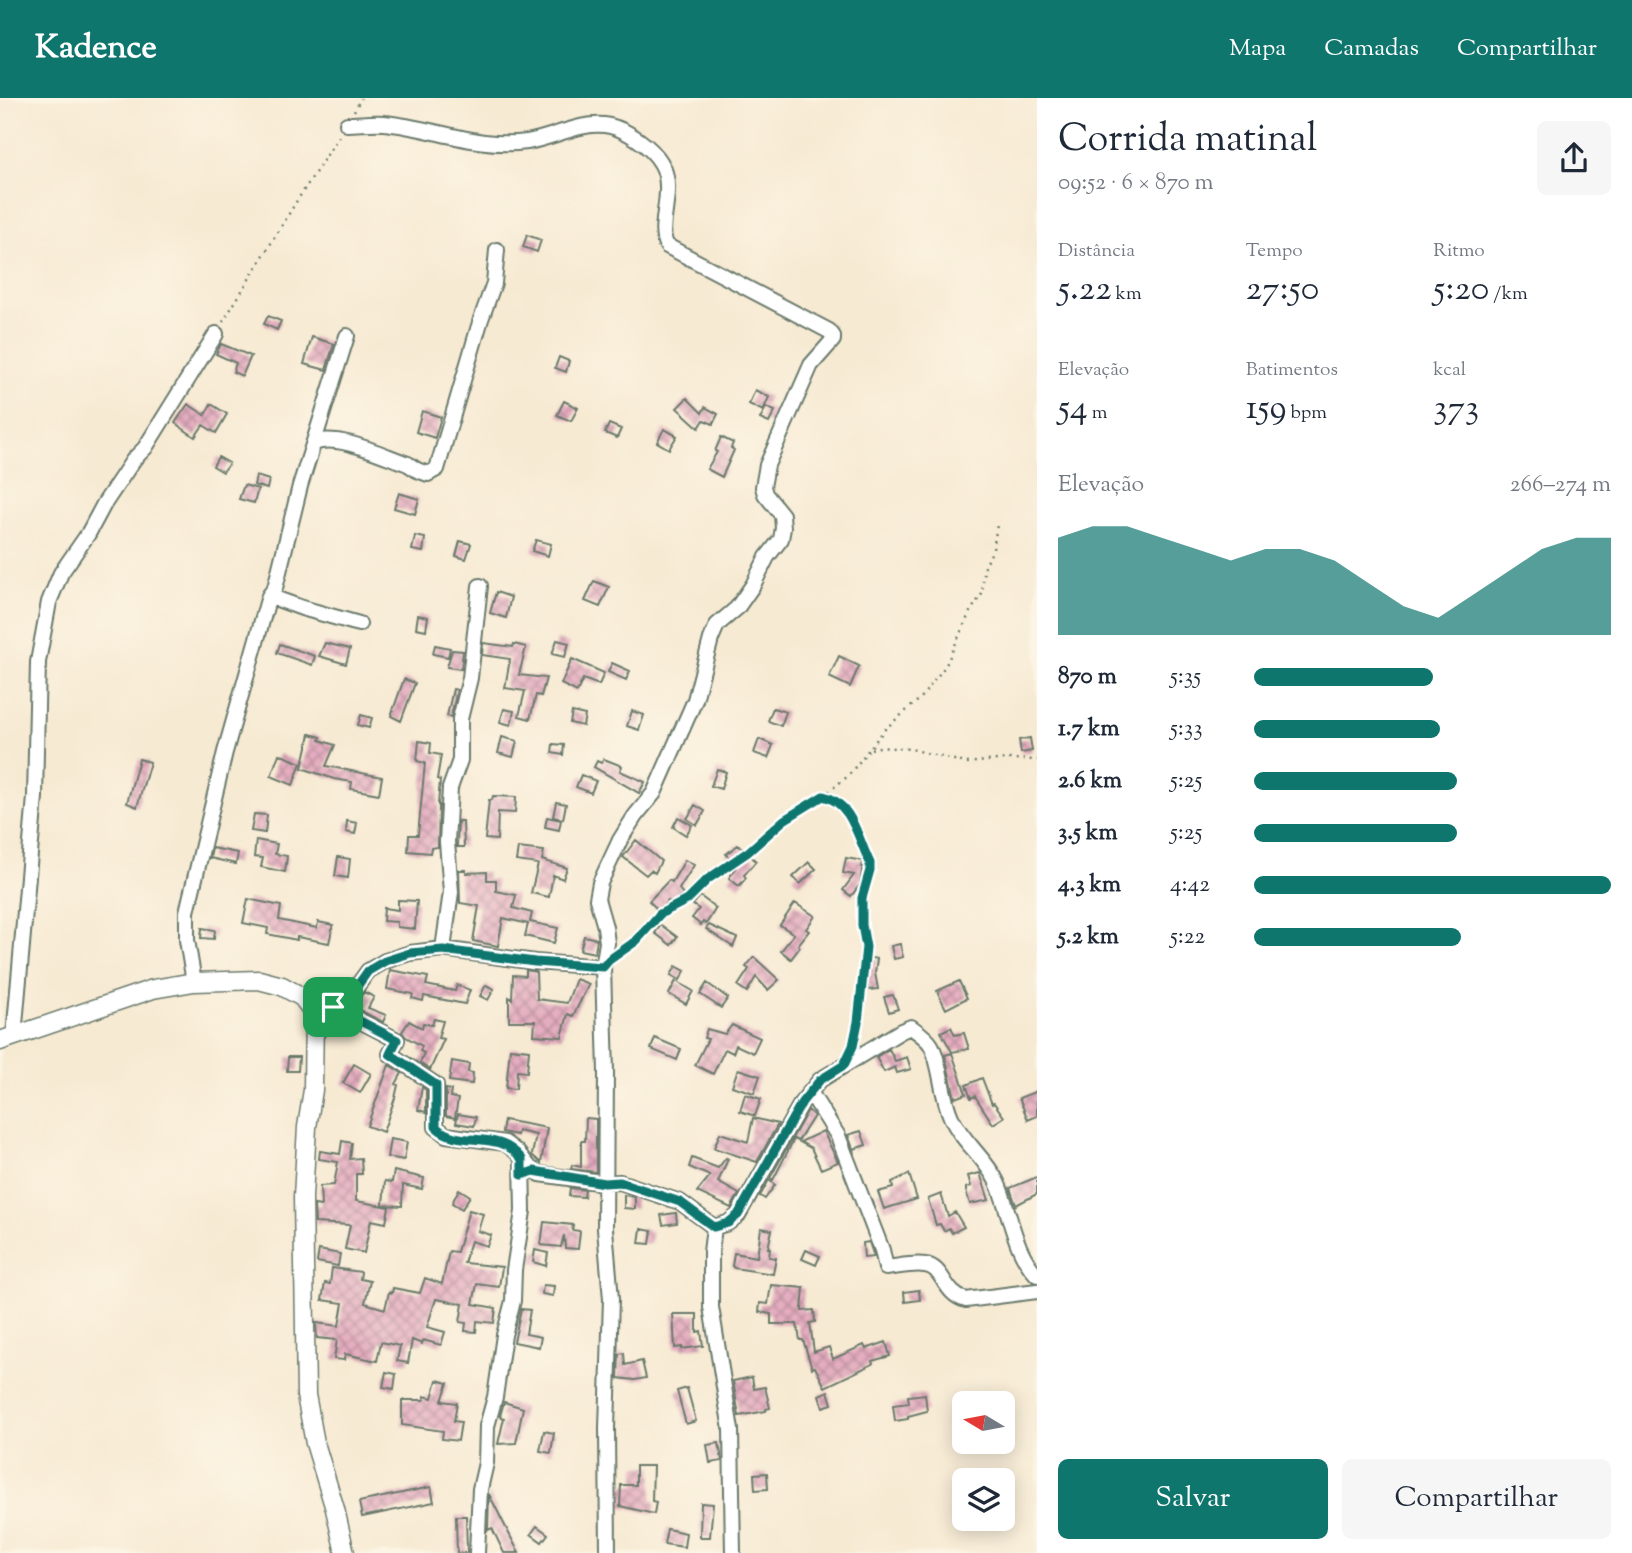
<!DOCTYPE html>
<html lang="pt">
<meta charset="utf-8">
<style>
:root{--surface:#fff;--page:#f6f6f7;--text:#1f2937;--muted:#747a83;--accent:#0f766e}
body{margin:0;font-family:"Sorts Mill Goudy",serif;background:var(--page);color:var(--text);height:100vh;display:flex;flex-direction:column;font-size:26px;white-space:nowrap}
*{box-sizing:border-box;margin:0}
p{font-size:23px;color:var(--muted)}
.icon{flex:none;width:38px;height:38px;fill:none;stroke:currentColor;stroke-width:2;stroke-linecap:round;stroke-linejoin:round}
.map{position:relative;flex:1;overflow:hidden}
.drawer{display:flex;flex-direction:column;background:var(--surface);width:595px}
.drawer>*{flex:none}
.needle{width:46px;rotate:280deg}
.controls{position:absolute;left:952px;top:1293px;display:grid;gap:14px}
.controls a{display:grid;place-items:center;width:63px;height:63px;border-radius:10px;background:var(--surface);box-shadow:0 4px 18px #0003;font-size:35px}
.pin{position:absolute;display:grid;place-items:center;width:60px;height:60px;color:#fff;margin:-30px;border-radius:14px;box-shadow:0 4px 10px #0006}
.round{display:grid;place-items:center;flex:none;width:74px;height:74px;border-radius:10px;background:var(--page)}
.headline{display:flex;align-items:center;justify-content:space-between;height:119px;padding:0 21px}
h1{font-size:38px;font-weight:600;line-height:52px}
.figures{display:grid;grid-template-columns:repeat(3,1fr);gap:10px;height:119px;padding:7px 21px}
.figures div{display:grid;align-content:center}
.figures b{font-size:35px;font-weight:600}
.figures small{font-size:19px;font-weight:400}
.figures p{font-size:19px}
.chart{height:196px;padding:14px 21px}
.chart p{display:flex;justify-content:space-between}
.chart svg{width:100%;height:126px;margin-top:7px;fill:var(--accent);opacity:.7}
.primary-button{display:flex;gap:14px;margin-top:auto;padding:14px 21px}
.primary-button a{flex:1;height:80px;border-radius:10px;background:var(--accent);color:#fff;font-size:28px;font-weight:600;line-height:80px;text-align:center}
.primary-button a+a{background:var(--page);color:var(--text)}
ul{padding:0 21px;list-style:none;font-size:23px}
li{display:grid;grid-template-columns:112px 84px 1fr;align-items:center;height:52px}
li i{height:18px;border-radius:9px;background:var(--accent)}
header{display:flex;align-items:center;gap:42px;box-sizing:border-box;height:98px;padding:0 35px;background:var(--accent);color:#fff}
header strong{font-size:33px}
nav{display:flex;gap:38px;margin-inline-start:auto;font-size:24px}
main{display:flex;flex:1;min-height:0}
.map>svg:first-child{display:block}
.building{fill:url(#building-cross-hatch)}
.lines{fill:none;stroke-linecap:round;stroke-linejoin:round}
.minor-casing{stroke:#6b7a6c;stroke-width:18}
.tertiary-casing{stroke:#6b7a6c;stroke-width:21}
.path{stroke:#6b7a6c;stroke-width:2.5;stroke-dasharray:2 5;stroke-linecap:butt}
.minor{stroke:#fff;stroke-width:14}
.tertiary{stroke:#fff;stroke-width:18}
.route-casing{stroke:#fff;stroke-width:14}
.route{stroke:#0f766e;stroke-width:9}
</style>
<header>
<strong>Kadence</strong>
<nav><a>Mapa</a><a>Camadas</a><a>Compartilhar</a></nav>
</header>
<main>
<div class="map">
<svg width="1037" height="1455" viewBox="0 0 1037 1455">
<defs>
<pattern id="building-cross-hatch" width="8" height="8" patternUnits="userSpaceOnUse" patternTransform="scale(1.75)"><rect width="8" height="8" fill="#e5adc0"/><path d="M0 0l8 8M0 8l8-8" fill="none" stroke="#b98e9d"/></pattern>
</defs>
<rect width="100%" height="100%" fill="#fcf5e5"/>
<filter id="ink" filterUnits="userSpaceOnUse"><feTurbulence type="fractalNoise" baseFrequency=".0143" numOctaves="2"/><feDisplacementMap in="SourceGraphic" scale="14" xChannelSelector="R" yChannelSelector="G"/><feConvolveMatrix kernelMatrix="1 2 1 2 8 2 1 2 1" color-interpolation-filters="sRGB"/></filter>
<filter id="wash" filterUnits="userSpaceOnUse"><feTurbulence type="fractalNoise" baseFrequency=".00686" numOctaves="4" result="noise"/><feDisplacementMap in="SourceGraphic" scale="28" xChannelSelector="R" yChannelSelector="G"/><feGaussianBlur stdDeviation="1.57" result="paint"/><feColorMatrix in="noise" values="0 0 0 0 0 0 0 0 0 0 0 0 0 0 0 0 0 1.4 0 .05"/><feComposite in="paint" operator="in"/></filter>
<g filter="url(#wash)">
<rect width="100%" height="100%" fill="#f7ead3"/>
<g id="blocks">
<path class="building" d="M527,137L541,142L537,154L523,149Z
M268,218L281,223L277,232L264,226Z
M312,239L334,246L326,272L304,266Z
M221,246L251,258L242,278L233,274L236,265L216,256Z
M559,259L569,263L566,274L555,270Z
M755,292L769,299L763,313L749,306Z
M687,300L702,315L705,309L718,316L713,326L704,322L699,330L677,310Z
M564,303L578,310L571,323L557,317Z
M188,306L205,317L211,306L227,316L216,335L203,327L195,339L175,325Z
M766,309L775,313L769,325L760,321Z
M422,313L441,319L435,340L416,334Z
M609,326L621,331L617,340L605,335Z
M664,331L677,338L669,351L657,344Z
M721,339L733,345L731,350L734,352L722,379L707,371L717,354L715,353Z
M218,359L229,365L223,374L213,368Z
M256,378L269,382L267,391L254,387Z
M244,387L258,391L254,405L239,401Z
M399,395L419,401L415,416L394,410Z
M415,438L425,440L423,454L412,452Z
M536,442L551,446L548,458L532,453Z
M460,443L471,446L466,461L456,458Z
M594,483L609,489L600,509L585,503Z
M496,494L511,499L506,520L490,515Z
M418,517L428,519L426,532L416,530Z
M557,542L569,545L565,559L552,556Z
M325,545L350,551L346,566L319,558Z
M483,545L513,549L514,546L526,549L519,577L546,580L541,598L536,597L530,621L519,618L525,593L505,590L510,561L482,557Z
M280,546L315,558L312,567L277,555Z
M435,547L450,550L448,559L433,556Z
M452,552L463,553L461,571L447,569Z
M839,558L859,568L850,589L829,579Z
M572,561L604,575L599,587L583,581L577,594L561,586Z
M612,565L630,573L626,582L608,574Z
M404,581L415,585L401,623L391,618Z
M453,591L457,592L451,619L447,618Z
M773,610L786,614L781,628L768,623Z
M504,611L514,613L511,627L500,624Z
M632,613L644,617L639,632L627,628Z
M572,614L585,617L583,628L570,625Z
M361,617L372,620L369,630L358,627Z
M310,636L321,639L320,642L335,647L326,668L382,679L379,696L351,691L352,684L334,681L302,670Z
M502,639L517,643L513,659L498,655Z
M1030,640L1032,653L1021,655L1019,642Z
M759,641L773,647L768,660L754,655Z
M419,643L431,645L430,655L441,657L437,681L440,682L438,707H439L438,749L431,750L430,755L408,753L409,737H418L425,665L417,663Z
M553,646L564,647L563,657L552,655Z
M279,656L301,665L293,687L271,678Z
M139,661L150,664L137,709L127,705Z
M604,661L622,668L620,673L645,684L639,695L594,669L597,663L601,665Z
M717,671L726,674L721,691L711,688Z
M581,677L596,683L591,695L576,689Z
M493,698L516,699L515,715L498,714L497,742L485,741L489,702H492Z
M556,704L566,706L563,721L553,719Z
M695,707L705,713L697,727L687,721Z
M254,716L267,717L265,735L251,733Z
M547,719L561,722L559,732L545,729Z
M678,719L692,727L686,737L673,729Z
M347,723L357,725L355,736L346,734Z
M458,723H463L464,749H457Z
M256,742L277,746L275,756L287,758L285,774L261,769L263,760L254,759Z
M636,742L661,763L655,775L651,772L646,777L623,759Z
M738,747L756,763L744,777L746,780L739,788L729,780L736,770L726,756Z
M212,750L238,755L236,766L210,760Z
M518,750L544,753L542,762L567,770L563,781L553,777L549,799L531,795L538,766L516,763Z
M338,759L350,761L348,780L335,778Z
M846,760L863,763L860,787L851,798L843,792L854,777L843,775Z
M685,762L694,767L679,791L683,796L672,807L668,803L659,813L649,803L669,782L672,784Z
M809,764L816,771L800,786L793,779Z
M459,772H466V775L487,774V782H496V793L516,797L513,810L532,815L530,824L558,830L554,845L525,838L528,826L503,820L498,848L473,843L479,808L460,805Z
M700,798L716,810L706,826L703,824L701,827L692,820L699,811L693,807Z
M248,801L281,808L279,822L317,830L318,824L333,827L329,845L297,839V842L267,836L268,830L243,825Z
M398,802L417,803L415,831L397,829V824L383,823L384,810L398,812Z
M795,805L815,818L806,831L809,833L798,847L800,849L791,861L781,853L794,836L780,827Z
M661,827L677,839L671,847L655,835Z
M709,827L737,840L733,849L706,831Z
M202,830L215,832L214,841L201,840Z
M584,838L597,841L595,855L580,852Z
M900,846L903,859L894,861L891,848Z
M754,859L779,882L768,892L756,879L747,894L738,888L749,871L746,869Z
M866,859L877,861L875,875L878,891L868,892L864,871Z
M676,868L685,873L680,882L671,877Z
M390,872L428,879L426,887L455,893L457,887L470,892L465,906L424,898L423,903L412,900L413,896L387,891Z
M526,872L536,874L537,901L567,905L576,881L589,886L573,918L568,916L562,939L534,937L535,923H509V899L512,901L513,877L526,878Z
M676,883L693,893L686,906L669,896Z
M959,883L967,900L946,911L937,893Z
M707,885L728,900L721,910L700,896Z
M486,887L494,891L488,902L480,898Z
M364,894L374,899L368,910L386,917L383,924L353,909Z
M893,897L898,911L889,914L884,899Z
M434,921L443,923L438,940L444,941L430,972L420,965L424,955L420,953L422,948L406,939L402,934L409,923L422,930L423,925L432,927Z
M732,927L760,940L753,955L736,947L733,955L725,951L713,976L695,967L708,941L704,940L707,931L725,936Z
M951,929L955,937L964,935L969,951L952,954L941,934Z
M655,940L681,951L677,962L651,951Z
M510,950L529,952L527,974L517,973L516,991L506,990Z
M889,951L895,963L907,959L911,971L897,975L895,969L884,974L876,959Z
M952,955L966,996L955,1000L945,957Z
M288,959H299L298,973H287Z
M452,963L469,966L468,974L473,975L472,986L449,983Z
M354,966L371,976L360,995L343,985Z
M389,967L402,975L396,986L398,987L395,1000L383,1034L367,1028Z
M738,971L760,978L754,995L732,988Z
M982,980L992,1006L994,1005L1004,1019L993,1026L975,998L971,1000L966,987Z
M422,989L426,992V1016V1014L418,1012Z
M446,991L451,992L450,999L458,1001L455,1020L446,1018Z
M1037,993V1018L1028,1022L1019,1000Z
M745,996L761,1001L755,1018L740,1013Z
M808,1012L814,1018L798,1043L794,1041L773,1082L770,1080Z
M458,1016L476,1019L474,1028L456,1025Z
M586,1020L596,1021V1074L571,1071L572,1067L581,1069V1043H585Z
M753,1020L778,1026L757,1064L714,1050L720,1035L748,1044Z
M504,1022L547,1030L541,1065L532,1057L536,1037L518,1033L517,1037L502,1034Z
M823,1033L838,1064L821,1071L811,1050L800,1044Z
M861,1033L866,1047L854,1051L855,1056L848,1037Z
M390,1041L407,1044L404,1062L387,1059Z
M342,1043L352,1045L350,1061L361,1060L362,1076H356V1103L389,1109L386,1125L371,1122L364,1155L345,1151L350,1127L315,1125L314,1107L321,1108L320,1088L334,1087L338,1064L319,1061L320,1053L340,1056Z
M692,1060L718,1070L726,1060L728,1061L718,1084L739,1096L731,1110L697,1094L710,1078L689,1069Z
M394,1073L424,1080L422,1091L403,1087L402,1108L383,1107L385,1083L392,1084Z
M980,1075L989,1102L970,1106L966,1093V1090L971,1088L968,1078Z
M909,1076L917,1101L884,1111L878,1094L893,1090L892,1084Z
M1037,1079V1096L1016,1107L1010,1090Z
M769,1082L775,1087L765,1101L760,1098Z
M570,1090L585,1092L584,1099L569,1098Z
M459,1091L470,1098L462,1111L452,1105Z
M941,1096L948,1118L955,1114L964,1129L952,1135L949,1130L944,1133L940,1126L936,1127L928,1101Z
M624,1097L635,1099V1111L624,1110Z
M469,1112L483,1116L478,1133L491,1137L487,1148L471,1143L464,1165L502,1169L499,1189L477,1186L473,1206L496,1210L494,1225L477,1223L476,1234L465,1233L466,1225L460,1224L463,1206L436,1201L427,1229L445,1234L441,1247L423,1242L422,1246L412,1242L408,1265L397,1263L400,1248L381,1244L377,1263L345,1256L344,1262L334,1261L337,1242L317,1240L316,1225L339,1228L343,1205L322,1202L325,1185L330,1186L332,1170L361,1174L360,1181L370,1183L365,1205L385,1211L389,1194L392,1195L393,1190L420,1195L425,1180L442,1186L449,1153L457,1154Z
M676,1115L677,1125L663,1127L661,1117Z
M544,1124L573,1127L572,1132L580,1133L578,1151L565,1150L564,1137L561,1149L541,1147Z
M761,1130L772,1132L768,1150H770L769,1159L776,1160L773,1176L734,1170L732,1168L734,1155L757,1159Z
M641,1131L652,1133L650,1146L639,1145Z
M869,1144L874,1159L864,1160L863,1145Z
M319,1152L340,1156L338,1168L317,1164Z
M535,1152L548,1155L546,1168L533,1164Z
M806,1152L820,1158L816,1167L802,1161Z
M543,1187L554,1188L553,1198L542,1196Z
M771,1187L804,1190L802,1213L814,1212L815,1224L810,1225L814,1254L829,1249L833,1261L864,1247L866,1251L886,1244L890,1258L872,1263L873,1266L825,1289L815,1269L812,1270L803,1242H800L797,1226H771V1216L759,1214L760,1205L768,1206Z
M919,1192L920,1202L905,1204L904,1194Z
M521,1211L530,1212L526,1236L541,1239L539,1249L514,1244Z
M673,1216H697V1234L701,1233L703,1248L682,1251V1249L675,1250Z
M624,1255L625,1267L642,1263L646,1280L635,1282L618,1280L619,1256Z
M386,1274L396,1276L394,1291L383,1289Z
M752,1279L754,1291L765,1289L770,1310L766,1311V1313L739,1318L733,1283Z
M437,1282L448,1285L442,1303L457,1305L454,1323L461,1324L458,1343L442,1341L443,1333L402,1327V1302H424V1298L432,1300Z
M687,1290L696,1323L686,1326L677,1293Z
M828,1293L832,1306L823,1309L819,1297Z
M925,1296L927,1313L908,1318V1321L895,1323L893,1307L909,1305L908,1298Z
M504,1304L523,1310L516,1345L498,1346L504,1320L500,1318Z
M544,1333L554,1335L551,1355L540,1353Z
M719,1345L722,1363L710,1365L707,1347Z
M636,1368H653L652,1403L656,1404L654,1416L620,1408L621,1387H636Z
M767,1375L768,1391L755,1392L754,1376Z
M431,1389L434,1404L362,1419L359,1404Z
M489,1396L502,1422L519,1455H504L492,1430L488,1432Z
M701,1405L713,1406L710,1439H700Z
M456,1418H466L467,1455H457Z
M537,1428L548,1436L542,1444L531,1436Z
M667,1431L686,1435L684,1449L664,1446Z"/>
</g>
</g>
<g filter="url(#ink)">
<use href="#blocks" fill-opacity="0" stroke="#6b7a6c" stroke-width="2"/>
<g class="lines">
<g class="minor-casing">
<path id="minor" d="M347,26C359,26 372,24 384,25C432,29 477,51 527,44C553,40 583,22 610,28C627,32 652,49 661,65C677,92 655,129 667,148L829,233L833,238V242L811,267L767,367L763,389L765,396L782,417L783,430L781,441L767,459L753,487L737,510L717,527L711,541L695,602L654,695L635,718L620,742L600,785L597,801L605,829L607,845L603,869L606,974L605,1131L611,1201L607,1330L608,1455
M314,345C338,335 384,358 408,366L417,372L428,376L437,371L481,221L494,185L497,152
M269,498L302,510L359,526
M443,851L451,794L447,744L450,690L460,662V621L470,580L480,488
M194,884L187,842V814L225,654L269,498L275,490L300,388L347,238
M333,909L397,942L390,956L436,987V1029L446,1037L505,1045L517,1054L530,1070L540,1076L604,1085L620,1084L680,1104L714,1129
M14,938L35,699L38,564L49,504L61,475L88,436L104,406L134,361L145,350L216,236
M315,938L333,909L350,898L368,873L385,863L410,855L443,851L535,864L603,869
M810,994L838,1038L882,1152L886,1170C898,1169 913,1165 925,1167C944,1169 943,1196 966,1202L1037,1193
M714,1129L728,1125L738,1117L802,1004L820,982L901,933L911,929C918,934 927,940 931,947C941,965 941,997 951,1019C962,1044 985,1059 997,1084C1011,1115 1013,1152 1037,1177
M714,1129L711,1154V1209L731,1332L733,1455
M477,1455L480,1391L486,1365L487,1328L495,1299L504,1237L513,1203L514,1172L523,1113L522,1061"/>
</g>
<g class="tertiary-casing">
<path id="tertiary" d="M0,943L153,891L194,884L259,882L282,888L302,899L314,915L313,992L307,1029L303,1099L306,1297L315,1345L335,1411L345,1455"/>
</g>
<path class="path" d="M354,13L361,0
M223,224L298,101L340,37
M871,651L877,649L911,651L966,665L1008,661L1037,662
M825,699C853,705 859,742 870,765V772L862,800V827L866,849L858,924L853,948
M619,855L636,843L660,816L687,802L708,781L748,754L784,722L823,698L848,678L885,631L921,600L946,567L970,514L982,496L984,471L993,451L997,427"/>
<use href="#minor" class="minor"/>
<use href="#tertiary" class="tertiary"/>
</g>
</g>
<g class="lines" filter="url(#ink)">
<g class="route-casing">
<path id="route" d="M823,698C852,704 858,741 870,765V772L862,800V827L866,849L858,924L853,948L844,967L820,982L802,1004L738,1117L728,1125L714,1129L680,1104L620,1084L604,1085L534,1073L522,1077V1061C496,1029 461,1052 436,1029V987L390,956L397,942L333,909L350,898L368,873L385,863L410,855L443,852L535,864L603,869L609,862L636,843L660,816L687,802L708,781L748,754L784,722Z"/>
</g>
<use href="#route" class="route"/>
</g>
</svg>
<div class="controls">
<a><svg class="needle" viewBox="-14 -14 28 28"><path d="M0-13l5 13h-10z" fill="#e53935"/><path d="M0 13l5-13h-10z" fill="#747a83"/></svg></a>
<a><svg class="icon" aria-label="layers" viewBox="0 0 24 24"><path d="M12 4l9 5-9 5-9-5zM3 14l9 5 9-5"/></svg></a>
</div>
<div class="pin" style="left:333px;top:909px;background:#1e9e55"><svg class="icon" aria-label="arrive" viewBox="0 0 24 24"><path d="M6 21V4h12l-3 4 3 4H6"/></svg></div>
</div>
<section class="drawer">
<div class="headline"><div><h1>Corrida matinal</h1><p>09:52 · 6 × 870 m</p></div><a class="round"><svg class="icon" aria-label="share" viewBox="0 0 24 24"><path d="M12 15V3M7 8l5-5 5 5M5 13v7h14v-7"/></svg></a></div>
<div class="figures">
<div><p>Distância</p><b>5.22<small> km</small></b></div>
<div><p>Tempo</p><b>27:50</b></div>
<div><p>Ritmo</p><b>5:20<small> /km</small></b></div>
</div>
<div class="figures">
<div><p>Elevação</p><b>54<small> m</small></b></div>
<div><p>Batimentos</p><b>159<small> bpm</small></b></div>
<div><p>kcal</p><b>373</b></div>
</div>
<div class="chart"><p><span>Elevação</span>266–274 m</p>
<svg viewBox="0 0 160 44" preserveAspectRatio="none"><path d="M0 44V10L10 6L20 6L30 10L40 14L50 18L60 14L70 14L80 18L90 26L100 34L110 38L120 30L130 22L140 14L150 10L160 10V44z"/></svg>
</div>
<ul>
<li><b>870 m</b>5:35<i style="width:50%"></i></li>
<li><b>1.7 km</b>5:33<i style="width:52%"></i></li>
<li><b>2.6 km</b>5:25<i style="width:57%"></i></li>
<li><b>3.5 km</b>5:25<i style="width:57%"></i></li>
<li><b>4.3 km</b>4:42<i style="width:100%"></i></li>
<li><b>5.2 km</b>5:22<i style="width:58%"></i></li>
</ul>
<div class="primary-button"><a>Salvar</a><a>Compartilhar</a></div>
</section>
</main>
